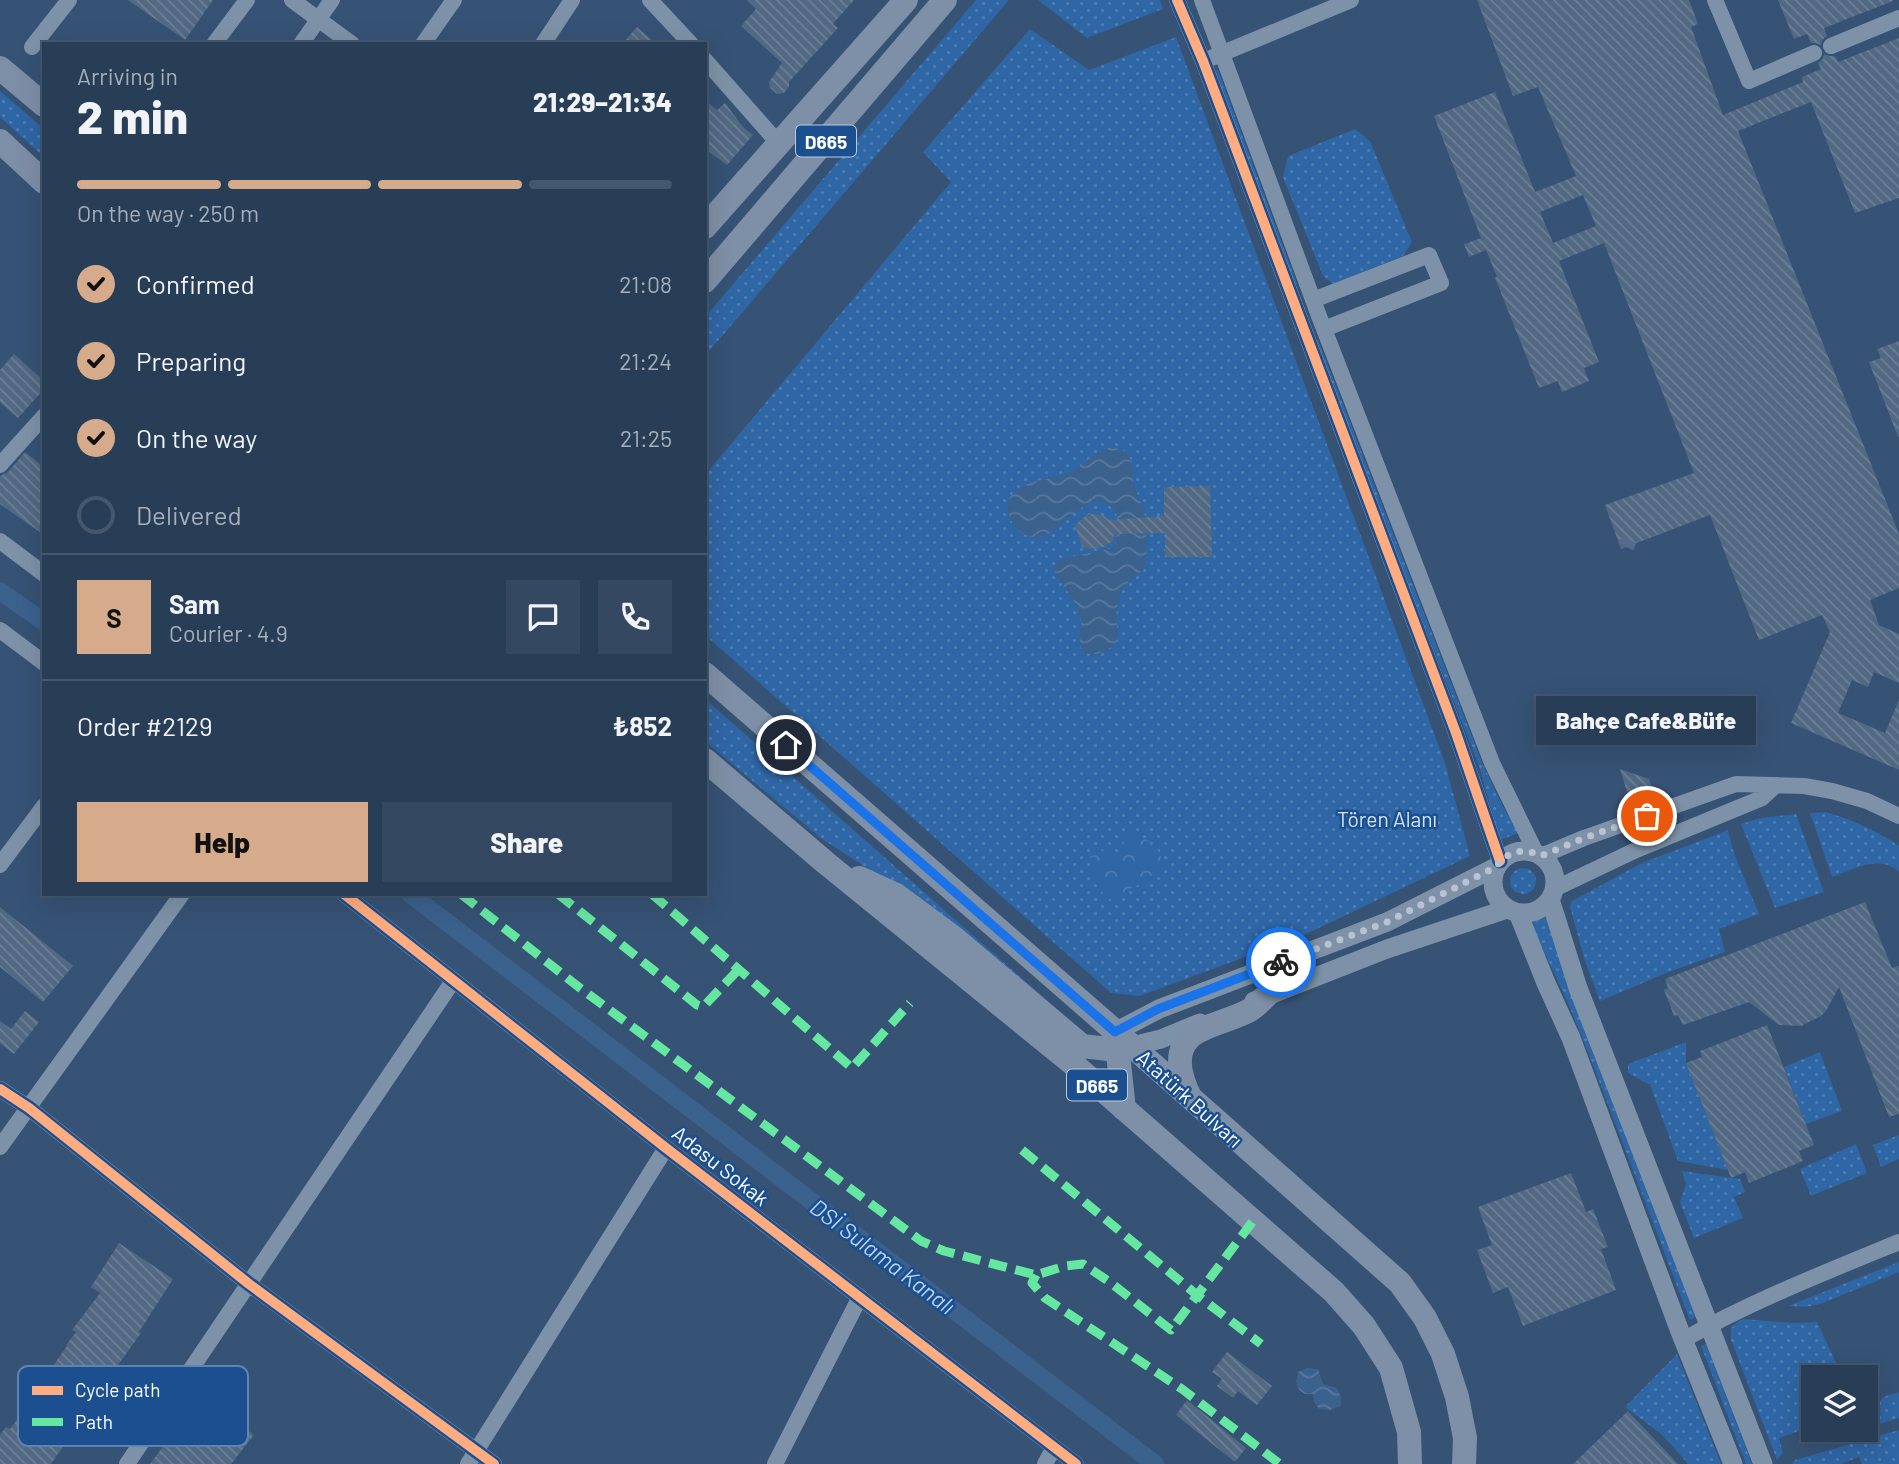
<!DOCTYPE html>
<meta charset="utf-8">
<style>
body{margin:0;font-family:Barlow,sans-serif;background:#344961;color:#f1f3f6;height:100vh;display:flex;flex-direction:column;font-size:26px;white-space:nowrap}
*{box-sizing:border-box;margin:0}
p{font-size:23px;color:#a5aeba}
.icon{flex:none;width:38px;height:38px;fill:none;stroke:currentColor;stroke-width:2;stroke-linecap:round;stroke-linejoin:round}
.map{position:relative;flex:1;overflow:hidden}
.panel{position:absolute;left:42px;top:42px;width:665px;height:854px;display:flex;flex-direction:column;background:#283e57;border-radius:0px;box-shadow:0 7px 28px #0002,0 0 0 2px #44576d}
.panel>*{flex:none}
.fabs{position:absolute;left:1801px;top:1365px;display:grid;gap:14px}
.fabs a{display:grid;place-items:center;width:77px;height:77px;border-radius:0px;background:#283e57;box-shadow:0 7px 28px #0002,0 0 0 2px #44576d;font-size:35px}
.pin{position:absolute;display:grid;place-items:center;width:60px;height:60px;color:#fff;margin:-30px;border:4px solid #fff;border-radius:50%;box-shadow:0 2px 7px #0007}
.courier{position:absolute;display:grid;place-items:center;width:70px;height:70px;margin:-35px;border:5px solid #1a73e8;border-radius:50%;background:#fff;color:#222;box-shadow:0 2px 9px #0007}
.bubble{position:absolute;height:49px;border-radius:0px;background:#283e57;box-shadow:0 7px 28px #0002,0 0 0 2px #44576d;font-size:23px;font-weight:800;line-height:49px;text-align:center}
.overview em{font-style:normal;font-weight:800}
.overview div{display:flex;flex-direction:column-reverse}
.overview{display:flex;align-items:center;justify-content:space-between;height:119px;padding:0 35px}
h1{font-size:46px;font-weight:800;line-height:52px}
.bar{display:grid;grid-template-columns:repeat(4,1fr);gap:10px 7px;align-content:center;height:84px;padding:0 35px}
.bar i{height:9px;border-radius:5px;background:#44576d}
.bar .active{background:#d6ab8b}
.bar p{grid-column:span 4}
.line{display:flex;align-items:center;gap:18px;padding:0 35px;border-top:2px solid #44576d}
.line div{flex:1}
.round{display:grid;place-items:center;flex:none;width:74px;height:74px;border-radius:0px;background:#344961}
ol{padding:0 35px;list-style:none}
li{display:flex;align-items:center;gap:21px;height:77px}
li p{margin-inline-start:auto}
li .icon{padding:7px;border-radius:50%;background:#d6ab8b;color:#111;stroke-width:4}
li:last-child{color:#a5aeba}
li i{width:38px;height:38px;border:4px solid #44576d;border-radius:50%}
.cta{display:flex;gap:14px;margin-top:auto;padding:14px 35px}
.cta a{flex:1;height:80px;border-radius:0px;background:#d6ab8b;color:#111;font-size:28px;font-weight:800;line-height:80px;text-align:center}
.cta a+a{background:#344961;color:#f1f3f6}
.map>svg:first-child{display:block}
</style>
<div class="map">
<svg width="1899" height="1464" viewBox="0 0 1899 1464">
<defs>
<pattern id="green-dots" width="8" height="8" patternUnits="userSpaceOnUse" patternTransform="scale(1.75)"><rect width="8" height="8" fill="#2f66a5"/><path d="M2 2h.1M6 6h.1" fill="none" stroke="#4e7db2" stroke-width="1.8" stroke-linecap="round"/></pattern>
<pattern id="forest-crowns" width="20" height="18" patternUnits="userSpaceOnUse" patternTransform="scale(1.75)"><rect width="20" height="18" fill="#2f66a5"/><path d="M2 6a3 3 0 1 1 6 0M12 15a3 3 0 1 1 6 0" fill="none" stroke="#4e7db2"/></pattern>
<pattern id="water-waves" width="16" height="10" patternUnits="userSpaceOnUse" patternTransform="scale(1.75)"><rect width="16" height="10" fill="#3b618d"/><path d="M0 5q4-4 8 0t8 0" fill="none" stroke="#58799e"/></pattern>
<pattern id="building-back-hatch" width="6" height="6" patternUnits="userSpaceOnUse" patternTransform="scale(1.75)"><rect width="6" height="6" fill="#526984"/><path d="M-1 5l2 2M0 0l6 6M5-1l2 2" fill="none" stroke="#6c8096"/></pattern>
</defs>
<rect width="100%" height="100%" fill="#365274"/>
<path fill="url(#green-dots)" d="M976 0H1009L705 356V317Z
M1038 0H1160L1163 9 1087 38Z
M1030 29 1089 70 1176 37 1445 763 1470 856 1302 936 1140 996 1111 993 705 635V475L951 182 923 152Z
M1218 70 1297 284 1294 285 1215 71Z
M0 91 44 129V157L0 117Z
M1355 129 1370 141 1412 242 1403 256 1333 284 1323 276 1283 177 1288 156Z
M1318 340 1483 765 1504 809 1519 833 1500 840 1479 766 1314 341Z
M705 699 1086 1035 907 894 822 839 705 741Z
M1826 812C1852 820 1878 831 1899 846V872C1880 854 1854 869 1832 877L1810 813Z
M1796 814 1824 892 1775 908 1741 824 1761 818Z
M1728 830 1734 853 1759 914 1719 929 1725 952 1666 973 1600 1001 1585 961 1570 907 1572 901 1640 864Z
M1510 881a13 13 0 1 1 26 0a13 13 0 1 1-26 0Z
M1550 915 1592 1051 1696 1317 1690 1320 1588 1052 1568 1003 1531 923Z
M1686 1042V1063L1728 1170 1678 1161 1650 1085 1628 1073V1064Z
M1820 1052 1842 1111 1806 1124 1784 1067Z
M1899 1135V1159L1881 1167 1873 1145Z
M1856 1144 1867 1173 1811 1196 1800 1169Z
M1682 1171 1740 1179 1745 1192 1734 1197 1743 1218 1694 1238 1680 1202 1686 1184Z
M1899 1262V1272L1820 1304 1806 1307 1788 1306Z
M1744 1319 1794 1323 1817 1322 1837 1365 1850 1367 1854 1377H1813V1426L1779 1438 1783 1453 1777 1460 1731 1340V1328L1737 1322Z
M1706 1344 1752 1464H1746L1701 1346Z
M1677 1354 1721 1464H1688L1678 1452 1660 1433 1625 1407Z
M1899 1392V1418L1866 1428V1415L1877 1406 1883 1397Z
M1899 1430V1464H1862L1859 1457 1841 1464H1792L1795 1460Z"/>
<path fill="url(#forest-crowns)" d="M1129 832C1150 840 1159 844 1164 867L1138 885 1108 900 1092 879 1090 857 1106 849 1119 853Z"/>
<path fill="url(#water-waves)" d="M1109 448C1116 448 1125 449 1129 456 1134 465 1131 476 1134 485 1137 496 1144 505 1145 517L1117 519C1117 508 1107 503 1097 501 1072 507 1060 534 1039 537 1017 541 998 509 1013 493 1027 479 1050 480 1068 474 1074 472 1077 468 1081 465 1090 458 1099 452 1109 448Z
M1146 533C1146 549 1150 563 1137 575 1132 580 1125 584 1122 591 1114 606 1117 624 1118 640 1113 647 1108 650 1100 653 1076 659 1079 641 1081 626 1082 619 1078 611 1075 604 1070 590 1056 582 1054 566L1061 559 1109 549 1115 545 1117 534Z
M1307 1368 1318 1369 1323 1384 1337 1388 1341 1397V1406L1330 1410 1319 1409 1314 1402 1313 1394H1305L1299 1390 1296 1382 1298 1372Z"/>
<g fill="none" stroke-linecap="round" stroke-linejoin="round">
<path stroke="#3b618d" stroke-width="18" d="M0 591 44 622
M410 894 1155 1464"/>
</g>
<path fill="url(#building-back-hatch)" fill-rule="evenodd" d="M128 0H213L185 40Z
M747 0H854L833 24 838 28 789 82V87L784 93 777 94 770 88 769 82 782 63 741 26 756 9Z
M1477 0H1689L1698 24 1691 27 1723 115 1803 82 1802 77 1821 69 1818 63 1823 59 1824 54 1829 56H1835L1838 62 1899 38V198L1855 213 1811 102 1738 131 1899 534V588L1870 600 1879 625 1899 634V683L1874 672 1868 687 1852 680 1838 713 1885 733 1899 700V770L1791 723 1830 632 1822 615 1759 640 1710 515 1621 549 1605 505 1694 473 1604 243 1559 261 1599 362 1584 368 1589 381 1562 392 1558 381 1539 388 1495 278 1497 277 1486 250 1469 257 1464 244 1481 238 1434 116 1495 92 1535 192 1576 176 1538 87 1513 96ZM1583 195 1596 226 1553 243 1540 212Z
M1778 0H1893V1L1824 28 1827 36 1822 40 1821 45 1816 43H1811L1807 34 1794 39Z
M637 27 656 44H622Z
M705 100 717 110 725 103 743 127 753 135 727 165 705 149Z
M1899 341V437H1898L1869 362 1881 358 1877 349Z
M14 354 44 381V389L18 418 0 402V370Z
M25 452 44 467V535L0 504V476L8 472Z
M1210 486 1212 557H1165V533L1114 534 1113 541 1104 547 1090 549 1082 547 1075 525 1088 514H1096L1104 516 1109 520 1164 516V487Z
M1620 769 1649 779 1655 797 1639 802 1638 799 1630 802Z
M1865 902 1892 968 1899 966V1114L1889 1117 1839 987 1826 1011 1821 1016 1801 1026 1779 1025 1749 1002 1683 1025 1678 1015 1674 1016 1664 990 1668 988 1665 979Z
M0 907 73 966 43 1002 0 967Z
M25 1011 39 1022 14 1054 0 1043V1021L11 1029Z
M1767 1025 1814 1145 1799 1151 1803 1161 1749 1183 1745 1172 1731 1178 1686 1063 1702 1057 1700 1051Z
M1571 1173 1586 1212 1593 1209 1608 1247 1601 1249 1616 1290 1523 1326 1508 1287 1493 1293 1477 1250 1492 1245 1478 1207Z
M119 1243 173 1279 139 1332 141 1333 60 1446 62 1448 51 1464H0V1435L6 1427 10 1429 28 1405 25 1403 35 1390 32 1388 45 1370 48 1373 67 1346 66 1345 76 1332 72 1330 100 1293 91 1287Z
M1227 1352 1272 1386 1257 1405 1238 1391 1233 1398 1217 1386 1222 1379 1212 1372Z
M205 1397 254 1435 231 1464H150L165 1444 167 1447Z
M1187 1400 1246 1448 1235 1462 1176 1415Z
M1628 1411 1678 1464H1573Z"/>
<g fill="none" stroke-linecap="round" stroke-linejoin="round">
<path stroke="#546c89" stroke-width="16" stroke-dasharray="16 8" stroke-linecap="butt" d="M1626 547 1629 540"/>
<path stroke="#7d92a8" stroke-width="16" d="M292 0 352 44
M650 0 691 44
M1177 0 1203 61 1456 733 1500 861
M1202 0 1319 316 1492 763 1536 853
M1715 0 1749 81 1814 53
M214 44 247 0
M301 44 332 0
M423 44 454 0
M543 44 572 0
M1831 46 1899 18
M32 47 69 0
M1211 58 1351 0
M705 60 780 145
M1313 300 1429 255 1441 283 1324 329
M0 465 44 416
M0 541 44 574
M0 630 44 663
M1541 856 1584 838 1736 784 1804 786 1832 791 1867 801 1899 816
M0 865 44 806
M1554 889 1636 850 1762 798 1776 785
M344 894 666 1148 1076 1464
M0 1089 29 1108 249 1284 494 1464
M0 1147 182 894
M1683 1340C1752 1301 1826 1272 1899 1242
M127 1464 453 981
M468 1464 666 1148
M775 1464 860 1297
M1045 1464 1054 1447"/>
<path stroke="#7d92a8" stroke-width="19" d="M1493 882a31 31 0 1 1 62 0a31 31 0 1 1-62 0Z
M1550 899 1578 988 1763 1464
M1518 913 1546 983 1571 1038 1679 1329 1733 1464
M1254 1001 1387 949 1507 909
M1115 1032 1159 1009 1387 922 1496 867
M1132 1046 1161 1039 1200 1023"/>
<path stroke="#7d8ea7" stroke-width="24" d="M0 68 44 105
M0 141 44 182"/>
<path stroke="#7e90a7" stroke-width="24" d="M705 227 906 0
M705 281 945 0
M705 674 1132 1046 1400 1283 1425 1318 1443 1354 1457 1397 1465 1438 1464 1464
M705 760 826 863 1072 1063 1334 1292 1364 1326 1391 1368 1409 1432 1410 1464
M859 878 896 895 954 938 1082 1046 1117 1050 1132 1046
M1116 1036 1124 1109
M1190 1097C1181 1079 1173 1053 1190 1037 1201 1026 1235 1019 1250 1010 1256 1006 1261 1001 1266 996"/>
<path stroke="#66e7a1" stroke-width="9" stroke-dasharray="18 9" stroke-linecap="butt" d="M461 894 580 988 921 1241 944 1251 1036 1275 1065 1266 1083 1264 1111 1283 1171 1330 1253 1221
M558 894 697 1005 703 1007 738 970
M652 894 852 1068 910 1003
M1022 1150 1197 1295 1261 1344
M1036 1275 1032 1283 1045 1298 1182 1389 1280 1464"/>
<defs>
<path id="cycleway" d="M1177 0 1203 61 1456 733 1500 861
M344 894 666 1148 1076 1464
M0 1089 29 1108 249 1284 494 1464"/>
</defs>
<use href="#cycleway" stroke="#1b4f8f" stroke-width="15"/>
<use href="#cycleway" stroke="#ffac80" stroke-width="10"/>
</g>
<g fill="none" stroke-linecap="round" stroke-linejoin="round">
<path stroke="#b9c2ce" stroke-width="7" stroke-dasharray="0 12.6" d="M1281 962 1387 922 1496 867C1507 851 1524 847 1541 856L1584 838 1647 816"/>
<path stroke="#1a73e8" stroke-width="9" d="M786 745 1115 1032 1158 1009 1281 962"/>
</g>
<g text-anchor="middle" dominant-baseline="central" stroke-width="5" stroke-linejoin="round" paint-order="stroke">
<g fill="#1b4f8f" stroke="#bbcadd" stroke-width="2">
<rect x="796" y="125.5" width="60" height="31" rx="5"/>
<rect x="1067" y="1069.5" width="60" height="31" rx="5"/>
</g>
<g font-size="19" font-weight="bold" fill="#fff">
<text x="826" y="141">D665</text>
<text x="1097" y="1085">D665</text>
</g>
<g font-size="21" fill="#cfe3fa" stroke="#1b4f8f">
<text x="1387" y="818">Tören Alanı</text>
</g>
<g font-size="21" fill="#fff" stroke="#1b4f8f">
<text transform="translate(1190 1098) rotate(42)">Atatürk Bulvarı</text>
<text transform="translate(721 1165) rotate(38)">Adasu Sokak</text>
</g>
<g font-size="23" font-style="italic" fill="#b5d3f5" stroke="#1b4f8f">
<text transform="translate(883 1256) rotate(37)">DSİ Sulama Kanalı</text>
</g>
</g>
<rect x="18" y="1366" width="230" height="80" rx="10" fill="#1b4f8f" stroke="#5f84b1" stroke-width="2"/>
<rect x="32" y="1386" width="31" height="9" fill="#ffac80"/>
<rect x="32" y="1418" width="31" height="8" fill="#66e7a1"/>
<g font-size="19" fill="#fff">
<text x="75" y="1397">Cycle path</text>
<text x="75" y="1429">Path</text>
</g>
</svg>
<div class="fabs">
<a><svg class="icon" aria-label="layers" viewBox="0 0 24 24"><path d="M12 4l9 5-9 5-9-5zM3 14l9 5 9-5"/></svg></a>
</div>
<div class="pin" style="left:1647px;top:816px;background:#ea580c"><svg class="icon" aria-label="bag" viewBox="0 0 24 24"><path d="M5 8h14l-1 12H6zM9 8a3 3 0 0 1 6 0"/></svg></div>
<div class="pin" style="left:786px;top:745px;background:#1f2937"><svg class="icon" aria-label="home" viewBox="0 0 24 24"><path d="M3 11l9-7 9 7M6 9v11h12V9"/></svg></div>
<div class="courier" style="left:1281px;top:962px"><svg class="icon" aria-label="bike" viewBox="0 0 24 24"><circle cx="6" cy="16" r="4"/><circle cx="18" cy="16" r="4"/><path d="M6 16l4-8h5l3 8M10 8l3 8H6M13 5h3"/></svg></div>
<div class="bubble" style="left:1536px;top:696px;width:220px">Bahçe Cafe&amp;Büfe</div>
<section class="panel">
<div class="overview"><div><h1>2 min</h1><p>Arriving in</p></div><em>21:29–21:34</em></div>
<div class="bar"><i class="active"></i><i class="active"></i><i class="active"></i><i></i><p>On the way · 250 m</p></div>
<ol>
<li><svg class="icon" aria-label="check" viewBox="0 0 24 24"><path d="M5 12l5 5 9-10"/></svg>Confirmed<p>21:08</p></li>
<li><svg class="icon" aria-label="check" viewBox="0 0 24 24"><path d="M5 12l5 5 9-10"/></svg>Preparing<p>21:24</p></li>
<li><svg class="icon" aria-label="check" viewBox="0 0 24 24"><path d="M5 12l5 5 9-10"/></svg>On the way<p>21:25</p></li>
<li><i></i>Delivered</li>
</ol>
<div class="line" style="height:126px"><b class="round" style="background:#d6ab8b;color:#111">S</b><div><b>Sam</b><p>Courier · 4.9</p></div><a class="round"><svg class="icon" aria-label="chat" viewBox="0 0 24 24"><path d="M4 5h16v11H9l-5 4z"/></svg></a><a class="round"><svg class="icon" aria-label="phone" viewBox="0 0 24 24"><path d="M5 4h4l2 5-3 2q2 4 5 5l2-3 5 2v4C11 20 4 13 5 4z"/></svg></a></div>
<div class="line" style="height:91px"><div>Order #2129</div><b>₺852</b></div>
<div class="cta"><a>Help</a><a>Share</a></div>
</section>
</div>
